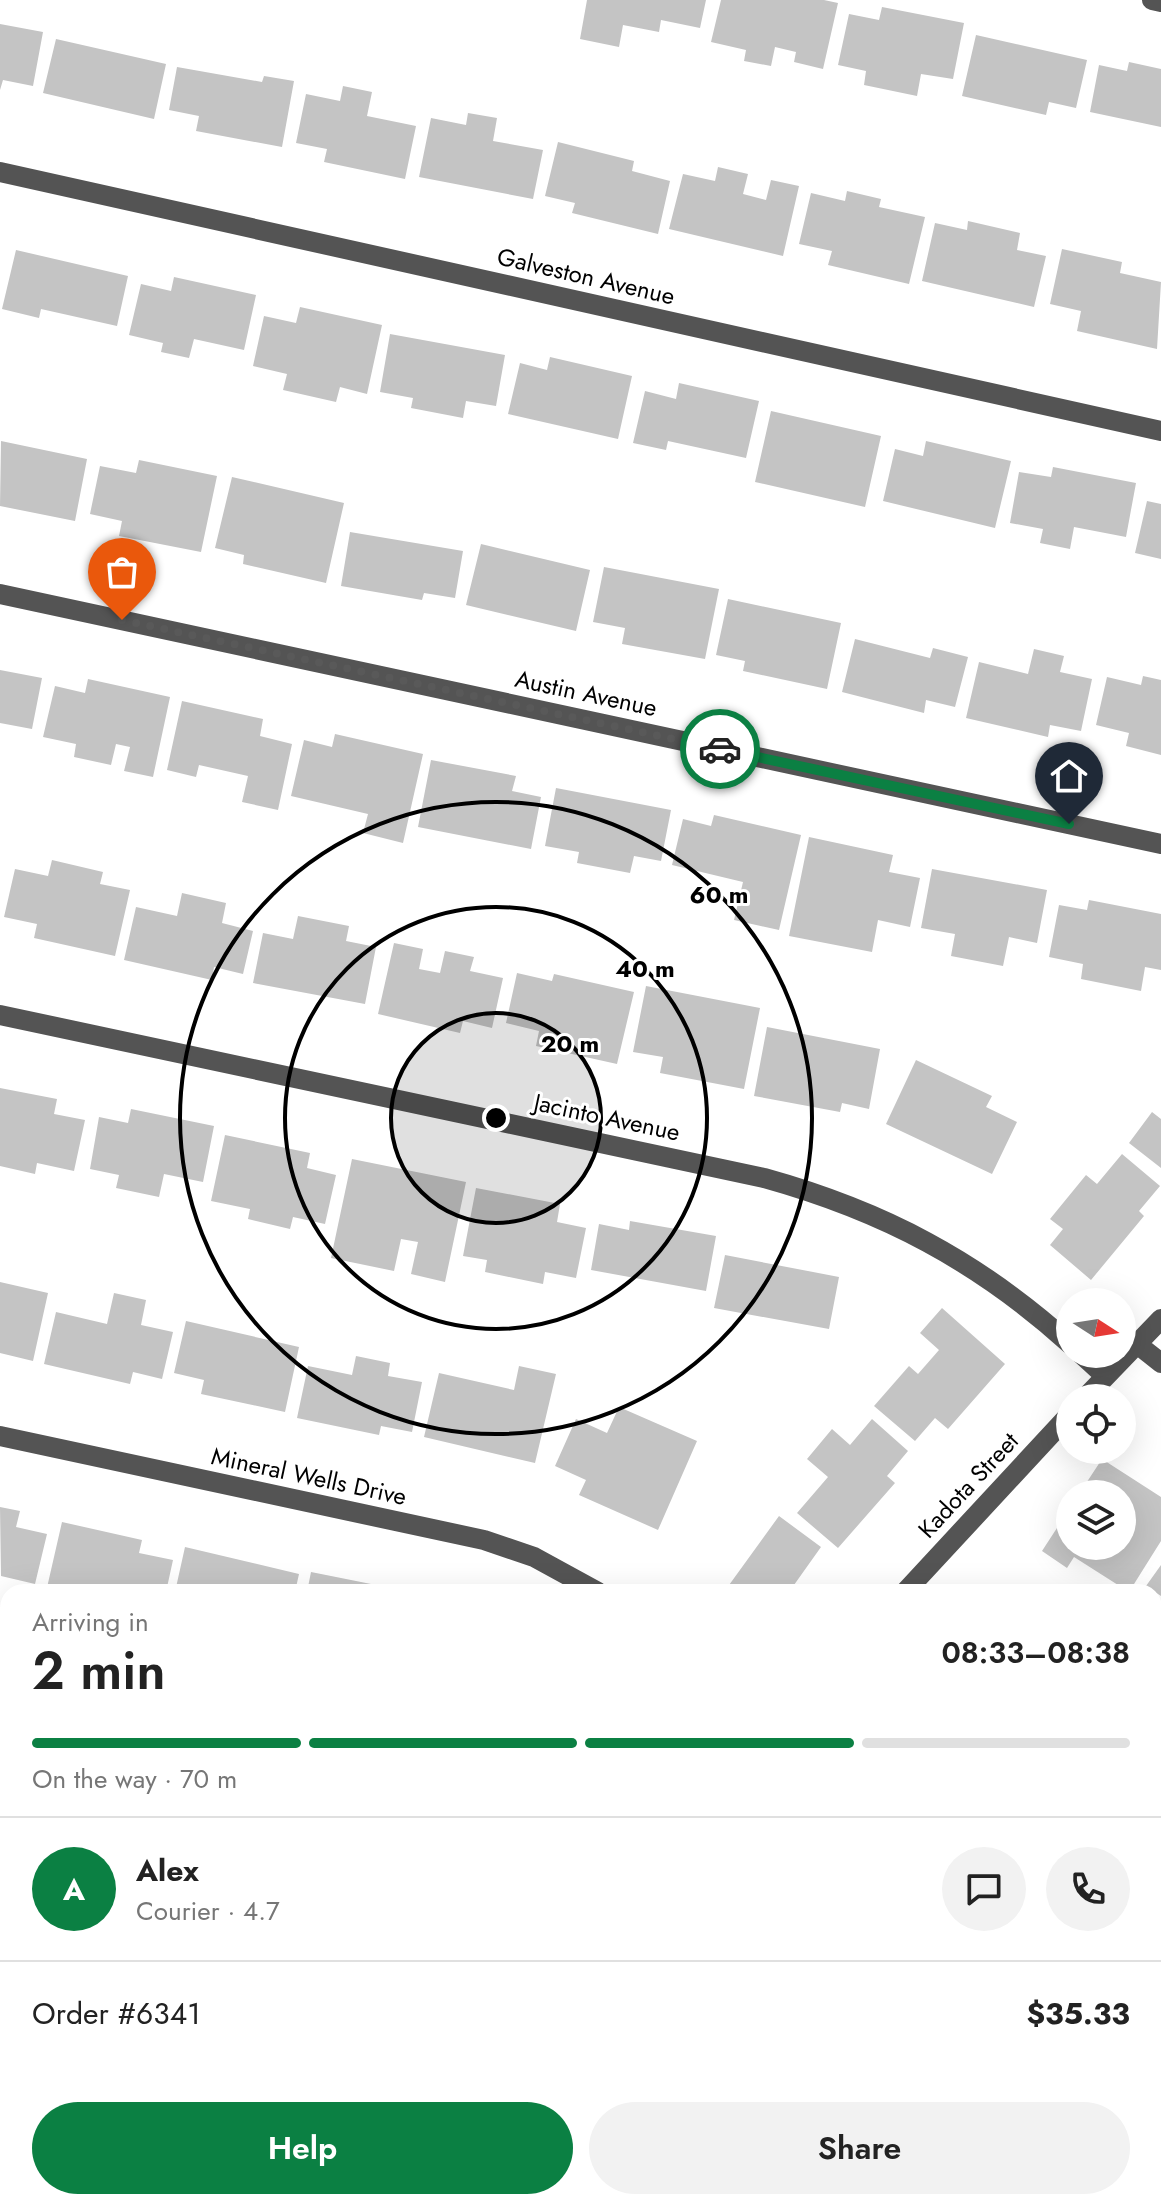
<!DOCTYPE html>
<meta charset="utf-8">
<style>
body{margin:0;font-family:Jost,sans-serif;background:#f2f2f2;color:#222;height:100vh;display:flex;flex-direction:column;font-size:30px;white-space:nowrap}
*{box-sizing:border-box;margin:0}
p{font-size:26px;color:#767676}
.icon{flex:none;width:44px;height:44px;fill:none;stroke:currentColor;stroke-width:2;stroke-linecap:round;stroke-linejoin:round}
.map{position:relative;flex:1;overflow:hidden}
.side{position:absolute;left:0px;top:1584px;width:1162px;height:626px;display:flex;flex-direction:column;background:#fff;border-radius:24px 24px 0 0;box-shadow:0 8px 32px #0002}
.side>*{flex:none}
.needle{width:52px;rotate:102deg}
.controls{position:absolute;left:1056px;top:1288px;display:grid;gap:16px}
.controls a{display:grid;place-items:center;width:80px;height:80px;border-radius:50%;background:#fff;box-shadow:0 8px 32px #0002;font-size:40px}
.pin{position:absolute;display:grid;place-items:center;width:68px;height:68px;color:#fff;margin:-82px -34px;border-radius:50% 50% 50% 0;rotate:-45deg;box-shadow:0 0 8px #0007}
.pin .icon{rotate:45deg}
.courier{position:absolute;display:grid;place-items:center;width:80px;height:80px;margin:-40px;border:6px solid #0b8043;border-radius:50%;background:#fff;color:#222;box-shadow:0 2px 10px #0007}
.head em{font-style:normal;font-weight:600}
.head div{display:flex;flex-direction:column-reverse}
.head{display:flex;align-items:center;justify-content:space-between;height:136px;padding:0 32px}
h1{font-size:52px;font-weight:600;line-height:60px}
.bar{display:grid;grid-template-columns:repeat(4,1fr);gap:12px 8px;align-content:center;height:96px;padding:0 32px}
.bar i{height:10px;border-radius:6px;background:#e0e0e0}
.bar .selected{background:#0b8043}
.bar p{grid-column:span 4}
.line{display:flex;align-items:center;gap:20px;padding:0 32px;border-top:2px solid #e0e0e0}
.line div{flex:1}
.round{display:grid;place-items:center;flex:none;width:84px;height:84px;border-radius:42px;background:#f2f2f2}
.cta{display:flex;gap:16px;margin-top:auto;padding:16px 32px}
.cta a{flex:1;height:92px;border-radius:48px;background:#0b8043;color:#fff;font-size:32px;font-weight:600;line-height:92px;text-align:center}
.cta a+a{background:#f2f2f2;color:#222}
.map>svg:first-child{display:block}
</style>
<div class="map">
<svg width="1161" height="2209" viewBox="0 0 1161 2209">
<rect width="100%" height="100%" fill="#fff"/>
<path fill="#c4c4c4" d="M587 0H706L700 28 661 20 659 32 623 25 619 47 580 39Z
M721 0H824L838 3 823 69 794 62 796 52 775 47 771 66 744 61 746 50 711 42Z
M882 7 964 23 953 79 921 74 917 96 864 85 866 71 838 65 849 14 879 20Z
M0 24 43 32 33 86 3 80 0 90Z
M976 35 1087 60 1076 108 1049 102 1046 115 962 96Z
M56 39 166 64 154 119 43 93Z
M1129 62 1161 69V127L1090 112 1099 65 1127 71Z
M177 67 262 82 264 76 294 81 282 147 196 131 199 116 169 110Z
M343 86 372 92 367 116 416 126 405 179 324 162 327 149 296 143 306 94 340 101Z
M468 113 497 118 493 141 543 150 533 199 419 177 431 118 466 125Z
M558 142 634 161 632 171 670 181 658 234 572 213 575 203 545 196Z
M718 167 748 174 743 194 766 200 771 180 799 186 783 256 669 229 683 174 715 181Z
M847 191 881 199 879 207 925 217 909 284 828 265 832 251 799 244 811 193 845 201Z
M968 221 1020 233 1017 250 1046 256 1034 307 922 281 935 223 967 230Z
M1062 249 1122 262 1120 273 1161 282 1157 349 1077 331 1081 311 1050 304Z
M16 250 128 276 117 326 41 309 39 318 2 309Z
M174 277 256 295 244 350 194 339 189 358 161 352 163 343 129 335 141 284 171 291Z
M300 307 382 325 367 394 340 387 336 402 283 390 287 374 253 366 264 316 296 323Z
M390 334 505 355 496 406 466 401 463 418 411 408 413 398 380 392Z
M550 357 632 376 618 439 508 414 520 363 547 370Z
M679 383 759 401 746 458 668 441 666 450 633 443 645 391 676 399Z
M771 411 881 436 865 507 755 482Z
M1 441 87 459 75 521 0 506Z
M926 441 1011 461 995 528 883 501 895 449 923 456Z
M139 460 217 476 201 552 119 536 122 521 90 514 100 466 136 473Z
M1053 467 1136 483 1126 537 1074 527 1070 549 1040 543 1043 529 1010 523 1019 472 1051 477Z
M232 477 344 503 326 583 243 564 244 555 215 548Z
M1147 501 1161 504V559L1135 553Z
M350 532 463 551 455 598 424 593 422 600 341 586Z
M481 544 590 570 576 631 466 605Z
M604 567 719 589 705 659 622 644 625 628 593 622Z
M728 599 841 623 827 689 743 671 745 661 716 655Z
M855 639 930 658 933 648 968 657 955 707 926 700 924 713 842 692Z
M1034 649 1064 656 1060 672 1092 679 1081 731 1050 725 1048 737 966 718 979 662 1028 674Z
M0 670 42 678 32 729 0 723Z
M1143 676 1161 680V755L1126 746 1129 733 1096 725 1107 677 1141 685Z
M88 679 170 697 153 777 124 771 130 747 116 744 111 765 74 757 76 744 43 737 55 686 85 693Z
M182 701 263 719 260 736 292 744 278 810 242 802 248 776 199 765 196 777 167 770Z
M335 734 423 754 403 843 363 833 368 814 291 796 304 740 332 747Z
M431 760 516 776 512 791 541 797 531 849 418 827Z
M556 788 671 810 661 861 634 856 630 873 577 863 579 852 545 846Z
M714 815 801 835 779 930 734 920 743 882 672 865 683 819 711 826Z
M809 837 893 855 889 872 920 878 910 927 878 920 872 952 789 936Z
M52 860 103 872 100 884 130 890 115 956 34 938 37 924 4 917 15 869 48 876Z
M932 869 1047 890 1037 943 1009 937 1003 966 951 956 955 934 921 928Z
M182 893 226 903 222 923 253 931 243 974 214 967 212 980 124 960 136 907 177 916Z
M1089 900 1161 914V970L1145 967 1141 991 1081 979 1083 964 1049 957 1059 905 1087 910Z
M298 916 349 926 346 941 376 947 365 1004 253 983 263 933 293 939Z
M394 943 423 949 419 969 440 973 445 951 474 957 470 971 503 978 492 1028 463 1021 460 1033 378 1014Z
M517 973 552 981 554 974 634 992 617 1064 536 1046 539 1031 506 1023Z
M646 986 760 1008 744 1089 660 1073 663 1057 633 1052Z
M767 1027 880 1049 869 1109 842 1103 840 1112 754 1096Z
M916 1060 992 1096 986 1107 1017 1122 992 1174 886 1124Z
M0 1088 57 1099 54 1114 85 1120 74 1171 37 1163 35 1174 0 1166Z
M131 1109 214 1126 203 1182 164 1174 159 1197 116 1188 119 1175 90 1169 99 1117 128 1123Z
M1152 1112 1161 1119V1168L1129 1143Z
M225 1135 310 1153 307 1168 336 1175 325 1224 293 1217 290 1229 248 1219 250 1209 211 1201Z
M1122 1154 1160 1186 1139 1211 1144 1216 1091 1280 1050 1245 1063 1229 1050 1219 1086 1175 1097 1184Z
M352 1159 466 1182 445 1282 411 1274 418 1242 401 1239 394 1271 331 1258Z
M476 1188 560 1204 557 1222 586 1228 576 1278 545 1272 543 1284 485 1272 487 1260 463 1256Z
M630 1221 716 1236 706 1291 591 1270 599 1224 629 1230Z
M725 1255 839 1277 829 1329 714 1308Z
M0 1282 48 1293 33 1361 0 1353Z
M114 1293 146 1300 141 1325 173 1332 162 1379 133 1372 130 1384 44 1364 56 1312 107 1324Z
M942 1308 1005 1364 948 1429 935 1418 915 1441 874 1406 909 1366 918 1374 939 1350 920 1333Z
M186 1321 299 1347 285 1412 201 1394 204 1380 174 1373Z
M356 1356 390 1363 388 1376 422 1382 412 1432 381 1426 379 1435 297 1418 308 1366 352 1375Z
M519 1366 556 1374 535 1463 424 1437 439 1373 514 1390Z
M619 1407 697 1441 658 1530 579 1495 586 1480 555 1466 576 1419 607 1433Z
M872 1419 908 1451 887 1476 895 1483 838 1548 797 1513 828 1477 807 1459 832 1429 850 1445Z
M1102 1459 1161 1497V1541L1129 1592 1074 1557 1067 1568 1042 1551 1070 1508V1546H1122V1494H1079Z
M0 1507 20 1511 16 1527 47 1534 35 1584 1 1576Z
M779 1516 821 1547 789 1592H724Z
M62 1522 142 1540 139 1553 173 1560 166 1592H46Z
M185 1547 299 1574 295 1592H175Z
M1161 1565V1596L1146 1586Z
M311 1572 396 1589 395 1592H307Z
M1154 1861 1161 1864 1158 1992 1154 1990Z
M3 2044H8V2115H0Z
M1161 2177V2209H1111L1113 2202H1154V2187Z
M589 2202H659L668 2209H583Z
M947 2202H972L969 2209Z
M995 2202H1094L1091 2209H992Z"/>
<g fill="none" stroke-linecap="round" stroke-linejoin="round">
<path stroke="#545454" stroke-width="20" d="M1152 0 1161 2
M0 172 1161 431
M0 594 1161 844
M0 1015 764 1178C883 1211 978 1261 1070 1344
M1137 1344 1161 1363
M1081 1354 1105 1376
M1085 1398 1161 1319
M0 1436 484 1540 534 1557 598 1592
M905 1592 1070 1414
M1154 2102 1161 2104
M365 2202 369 2209
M142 2209 168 2202"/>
</g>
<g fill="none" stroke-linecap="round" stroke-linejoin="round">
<path stroke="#595959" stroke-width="8" stroke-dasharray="0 14.4" d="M122 620 720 749"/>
<path stroke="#0b8043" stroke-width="10" d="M720 749 1069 824"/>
</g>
<circle cx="496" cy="1118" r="105" fill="#000" fill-opacity=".12"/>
<g fill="none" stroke="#000" stroke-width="4">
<circle cx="496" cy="1118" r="105"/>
<circle cx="496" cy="1118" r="211"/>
<circle cx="496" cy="1118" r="316"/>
</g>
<g text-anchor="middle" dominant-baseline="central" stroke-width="6" stroke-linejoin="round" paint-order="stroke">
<g font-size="24" fill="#000" stroke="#fff">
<text transform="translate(586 276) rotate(13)">Galveston Avenue</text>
<text transform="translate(586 693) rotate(12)">Austin Avenue</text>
<text transform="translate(607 1117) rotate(12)">Jacinto Avenue</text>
<text transform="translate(309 1476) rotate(12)">Mineral Wells Drive</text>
<text transform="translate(968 1485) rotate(-47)">Kadota Street</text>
</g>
</g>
<circle cx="496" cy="1118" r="12" fill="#000" stroke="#fff" stroke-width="4"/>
<g font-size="24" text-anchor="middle" font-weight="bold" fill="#000" stroke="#fff" stroke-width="6" stroke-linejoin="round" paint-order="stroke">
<text x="719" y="903">60 m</text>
<text x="645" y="977">40 m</text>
<text x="570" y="1052">20 m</text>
</g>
</svg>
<div class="controls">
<a><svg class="needle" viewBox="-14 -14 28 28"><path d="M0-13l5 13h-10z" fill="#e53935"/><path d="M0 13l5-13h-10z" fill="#767676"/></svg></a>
<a><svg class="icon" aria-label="locate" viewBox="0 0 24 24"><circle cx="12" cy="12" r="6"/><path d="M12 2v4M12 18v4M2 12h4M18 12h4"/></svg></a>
<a><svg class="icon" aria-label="layers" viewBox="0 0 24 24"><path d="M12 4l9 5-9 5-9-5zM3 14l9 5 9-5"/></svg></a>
</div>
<div class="pin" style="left:122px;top:620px;background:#ea580c"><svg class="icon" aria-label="bag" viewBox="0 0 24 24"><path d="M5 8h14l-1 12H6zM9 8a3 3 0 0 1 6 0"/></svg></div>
<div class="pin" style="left:1069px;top:824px;background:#1f2937"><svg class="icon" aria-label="home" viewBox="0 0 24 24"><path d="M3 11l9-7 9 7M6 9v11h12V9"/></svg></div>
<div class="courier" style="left:720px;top:749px"><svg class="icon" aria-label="car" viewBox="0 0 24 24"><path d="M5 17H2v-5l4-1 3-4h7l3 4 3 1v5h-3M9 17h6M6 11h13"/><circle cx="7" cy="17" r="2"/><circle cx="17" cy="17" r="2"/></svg></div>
<section class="side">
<div class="head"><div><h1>2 min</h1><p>Arriving in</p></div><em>08:33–08:38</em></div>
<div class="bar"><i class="selected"></i><i class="selected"></i><i class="selected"></i><i></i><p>On the way · 70 m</p></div>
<div class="line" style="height:144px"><b class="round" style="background:#0b8043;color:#fff">A</b><div><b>Alex</b><p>Courier · 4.7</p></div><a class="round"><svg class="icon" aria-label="chat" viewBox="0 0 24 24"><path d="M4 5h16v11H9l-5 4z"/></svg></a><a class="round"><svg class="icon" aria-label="phone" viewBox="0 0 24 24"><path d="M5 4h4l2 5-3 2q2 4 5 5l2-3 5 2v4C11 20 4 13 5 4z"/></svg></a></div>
<div class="line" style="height:104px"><div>Order #6341</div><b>$35.33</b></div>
<div class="cta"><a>Help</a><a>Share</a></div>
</section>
</div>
